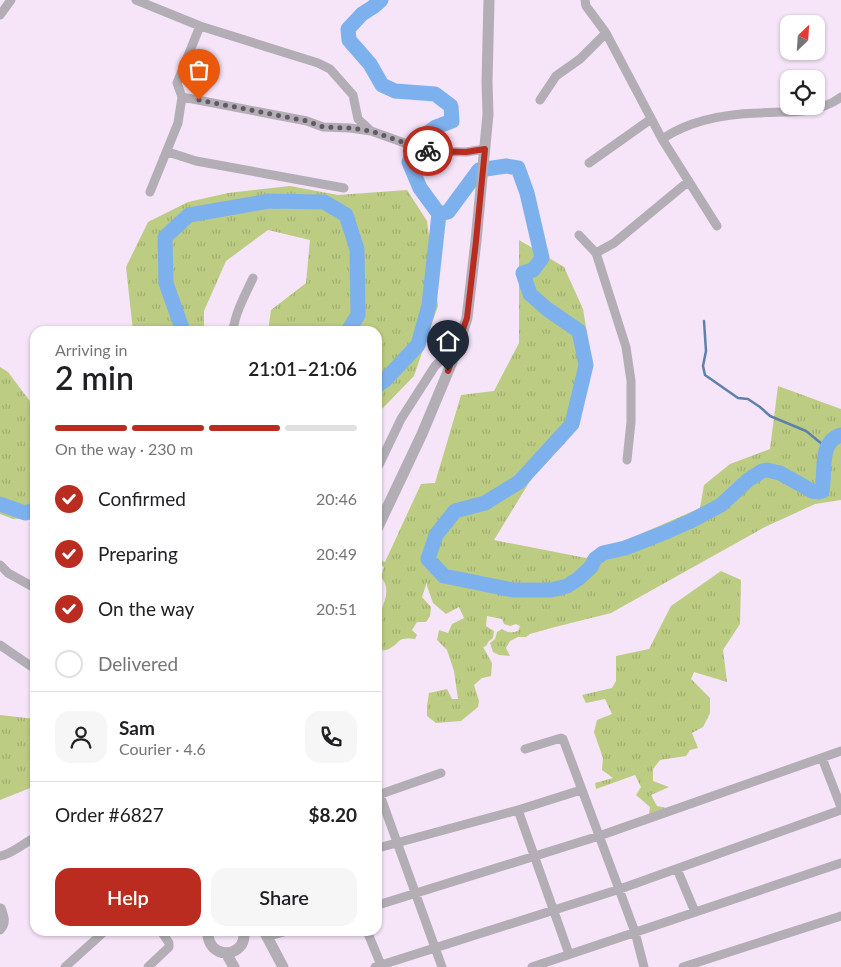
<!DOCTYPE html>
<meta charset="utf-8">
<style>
body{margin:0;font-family:Lato,sans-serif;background:#f6f6f6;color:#202124;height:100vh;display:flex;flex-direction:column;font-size:19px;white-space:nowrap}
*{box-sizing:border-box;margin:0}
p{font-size:16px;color:#757577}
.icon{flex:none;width:28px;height:28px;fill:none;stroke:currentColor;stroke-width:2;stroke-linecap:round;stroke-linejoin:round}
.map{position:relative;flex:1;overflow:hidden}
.side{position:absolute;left:30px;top:326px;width:352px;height:610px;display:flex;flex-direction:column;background:#fff;border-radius:15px;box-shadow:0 1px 4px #0004}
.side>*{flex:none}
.needle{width:32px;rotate:25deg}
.controls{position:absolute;left:780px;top:15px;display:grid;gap:10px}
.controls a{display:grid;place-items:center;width:45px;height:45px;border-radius:10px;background:#fff;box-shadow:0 1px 4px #0004;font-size:25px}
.pin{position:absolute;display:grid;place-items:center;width:42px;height:42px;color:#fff;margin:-51px -21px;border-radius:50% 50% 50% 0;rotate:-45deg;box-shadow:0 0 5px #0007}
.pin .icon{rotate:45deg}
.courier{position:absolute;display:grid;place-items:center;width:50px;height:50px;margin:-25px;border:4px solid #ba2c20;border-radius:50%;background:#fff;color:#222;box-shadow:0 1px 6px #0007}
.headline em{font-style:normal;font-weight:600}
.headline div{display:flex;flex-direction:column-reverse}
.headline{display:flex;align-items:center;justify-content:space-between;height:85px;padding:0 25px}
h1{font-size:32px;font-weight:600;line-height:38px}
.bar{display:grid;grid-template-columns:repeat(4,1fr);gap:8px 5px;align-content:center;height:60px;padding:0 25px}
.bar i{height:6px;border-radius:4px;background:#e0e0e0}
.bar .on{background:#ba2c20}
.bar p{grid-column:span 4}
.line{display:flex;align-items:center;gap:12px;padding:0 25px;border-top:1px solid #e0e0e0}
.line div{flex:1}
.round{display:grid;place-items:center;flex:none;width:52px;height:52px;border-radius:15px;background:#f6f6f6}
ol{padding:0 25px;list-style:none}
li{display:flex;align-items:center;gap:15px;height:55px}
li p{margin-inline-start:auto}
li .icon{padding:5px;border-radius:50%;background:#ba2c20;color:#fff;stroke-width:4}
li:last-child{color:#757577}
li i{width:28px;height:28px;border:2px solid #e0e0e0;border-radius:50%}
.button{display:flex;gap:10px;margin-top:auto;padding:10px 25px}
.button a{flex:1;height:58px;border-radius:15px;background:#ba2c20;color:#fff;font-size:20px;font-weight:600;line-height:58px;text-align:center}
.button a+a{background:#f6f6f6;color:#202124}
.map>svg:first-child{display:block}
</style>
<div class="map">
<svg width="841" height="967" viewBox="0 0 841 967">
<defs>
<pattern id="grass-tufts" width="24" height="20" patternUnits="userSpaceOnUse" patternTransform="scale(1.25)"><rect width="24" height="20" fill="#bccc83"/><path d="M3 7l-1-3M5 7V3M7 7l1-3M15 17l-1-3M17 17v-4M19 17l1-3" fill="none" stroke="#a1ae70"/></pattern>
</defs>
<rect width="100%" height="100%" fill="#f6e4f9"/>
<path fill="url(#grass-tufts)" d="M290 186 338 195 407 190 427 221 438 306 414 376 378 413V331H268L271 310 306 283 310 240 268 230 226 261 204 311V331H133L126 267 148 222 188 202 228 193Z
M519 240 564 267 583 309 591 357 565 443 535 473 494 540 586 558 700 508 704 485 730 464 770 449 778 386 841 409V500L815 504 765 527 611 613 551 628 530 634 526 637H518L510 641 506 648 510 656 499 655 493 652 490 643 495 639 497 632 502 629C508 633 512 633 518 631L520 626 516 624 510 626 504 624 502 619 487 616 486 626 494 631 493 638 489 641 486 646 483 647 492 663 491 676 482 678 474 685 479 701 478 707 461 721 436 723 427 716V706L429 693 447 689 452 699H458L454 671 447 650 437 640 439 630 448 633 452 624 464 618 459 607 446 614 433 603 427 586V582L422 597 431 607 430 616 426 622H417L412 630 417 635 415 639C396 637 402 642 389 649 385 651 381 650 378 650V612L381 611C386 598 390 588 381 577L384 567 378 563V559L385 562 421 484 435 483 461 395 494 391 519 343Z
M0 367 8 372 35 408V517L13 519 0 514Z
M721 571 741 580 740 624 723 650 727 682 694 672 691 679 710 698V713L703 727 692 733 698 748 690 750 686 756 660 760 653 769V781L669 787 651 795 657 806 666 808 649 814 650 807 636 795 641 787 635 775 596 789 595 783 613 778 602 770 603 758 594 732 597 720 612 714 605 699 586 703 582 695 612 688 616 681V656L649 649 671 606Z
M0 715 35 719V786L0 800Z"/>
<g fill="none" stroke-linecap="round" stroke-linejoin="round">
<path stroke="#5e80ad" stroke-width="2.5" d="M704 321 706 351 703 366 705 375 738 398 748 399 760 407 770 416 806 431 827 448"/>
<path stroke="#7db1ee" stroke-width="15" d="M381 0 373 7 362 14 348 29 349 40 370 64 382 85 395 91 435 94 451 106 452 121 436 127 420 138 409 162 420 188 439 214 448 212 479 170 506 166 518 168 527 193 542 258 533 270 523 273 530 294 547 309 579 331 586 365 572 424 519 482 485 503 455 511 436 535 428 559 444 576 513 590H551L567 586 578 579 591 567 595 559 603 553 625 548 666 532 691 521 721 505 748 480 762 471 767 470 780 473 812 491 819 492 822 491C826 473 818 442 841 435
M183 331 166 283 165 237 189 215 269 201 324 202 346 215 357 249 358 315 348 331
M378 385 384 381 418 345 429 305 439 214
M0 504 25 513 35 510"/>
<path stroke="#b3adb6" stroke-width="9" d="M136 0 200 26 318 63 330 69 353 95 358 119 371 131 427 151 466 152 485 149
M585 0 586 6 606 33 662 139 717 226
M0 15 11 0
M182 97 307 121 323 127 350 128 371 131
M540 100 556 76 580 59 606 33
M662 139C690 120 725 114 758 113 786 111 817 115 841 97
M168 152 196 161 344 188
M589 163 651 119
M150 192 178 123 182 97 177 83 200 26
M579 235 596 253 626 347 631 381V422L627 460
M596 253 614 243 689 181
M233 331C235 313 245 295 253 278
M378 467 401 419 435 366 440 361 455 355
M0 565 8 573 35 588
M0 645 35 669
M525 749 561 738 563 739 635 932 644 967
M822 758 841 807
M378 795 441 773
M380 795 442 967
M518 810 569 954
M378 848 518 810 581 790
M0 856C10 855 25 843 35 837
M677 869 695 912
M378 905 599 836 841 751
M0 930C7 923 4 916 1 908
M367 931 381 965
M266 937 287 931
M65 967 105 931
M148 967 169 947V943L161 931
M375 967 620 889 841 810
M532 967 841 863
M683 967 841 916"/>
<path stroke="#b3adb6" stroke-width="11" d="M378 527 422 434 455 355 467 318 476 241 488 114 487 82 489 0
M208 931C206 960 247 960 244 931
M264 931 283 967
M226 953 234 967"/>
</g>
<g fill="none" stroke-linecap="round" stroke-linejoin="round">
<path stroke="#635965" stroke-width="5" stroke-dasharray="0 9" d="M199 100 307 121 323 127 350 128 371 131 428 151"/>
<path stroke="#ba2c20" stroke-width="6" d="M428 151 466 152 485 149 476 241 467 318 448 371"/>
</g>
</svg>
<div class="controls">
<a><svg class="needle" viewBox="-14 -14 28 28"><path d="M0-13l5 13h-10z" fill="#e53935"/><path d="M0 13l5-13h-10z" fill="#757577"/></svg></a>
<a><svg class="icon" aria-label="locate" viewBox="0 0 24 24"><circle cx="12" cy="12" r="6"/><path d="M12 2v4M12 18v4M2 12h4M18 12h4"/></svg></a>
</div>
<div class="pin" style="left:199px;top:100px;background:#ea580c"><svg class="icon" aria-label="bag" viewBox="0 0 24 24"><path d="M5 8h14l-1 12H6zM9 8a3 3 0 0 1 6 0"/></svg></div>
<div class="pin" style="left:448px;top:371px;background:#1f2937"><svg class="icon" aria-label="home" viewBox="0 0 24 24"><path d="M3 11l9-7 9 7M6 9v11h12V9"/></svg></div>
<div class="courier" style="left:428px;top:151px"><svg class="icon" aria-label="bike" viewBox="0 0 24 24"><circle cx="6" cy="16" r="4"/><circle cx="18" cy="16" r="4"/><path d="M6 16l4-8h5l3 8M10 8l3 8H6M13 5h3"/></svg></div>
<section class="side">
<div class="headline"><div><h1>2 min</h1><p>Arriving in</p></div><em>21:01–21:06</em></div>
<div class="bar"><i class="on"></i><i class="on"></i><i class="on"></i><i></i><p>On the way · 230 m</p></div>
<ol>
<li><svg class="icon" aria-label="check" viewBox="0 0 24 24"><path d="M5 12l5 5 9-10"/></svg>Confirmed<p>20:46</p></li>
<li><svg class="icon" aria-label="check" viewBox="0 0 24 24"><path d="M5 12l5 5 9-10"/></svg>Preparing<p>20:49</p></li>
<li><svg class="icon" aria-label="check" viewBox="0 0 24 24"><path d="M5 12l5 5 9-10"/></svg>On the way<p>20:51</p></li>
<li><i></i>Delivered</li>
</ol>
<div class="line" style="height:90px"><a class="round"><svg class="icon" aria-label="person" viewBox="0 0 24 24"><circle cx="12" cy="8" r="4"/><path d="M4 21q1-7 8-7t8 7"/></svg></a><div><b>Sam</b><p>Courier · 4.6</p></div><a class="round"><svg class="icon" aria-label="phone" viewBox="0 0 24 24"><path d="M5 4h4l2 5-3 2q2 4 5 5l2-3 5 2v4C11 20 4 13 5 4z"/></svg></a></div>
<div class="line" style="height:65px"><div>Order #6827</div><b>$8.20</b></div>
<div class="button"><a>Help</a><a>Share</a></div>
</section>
</div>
